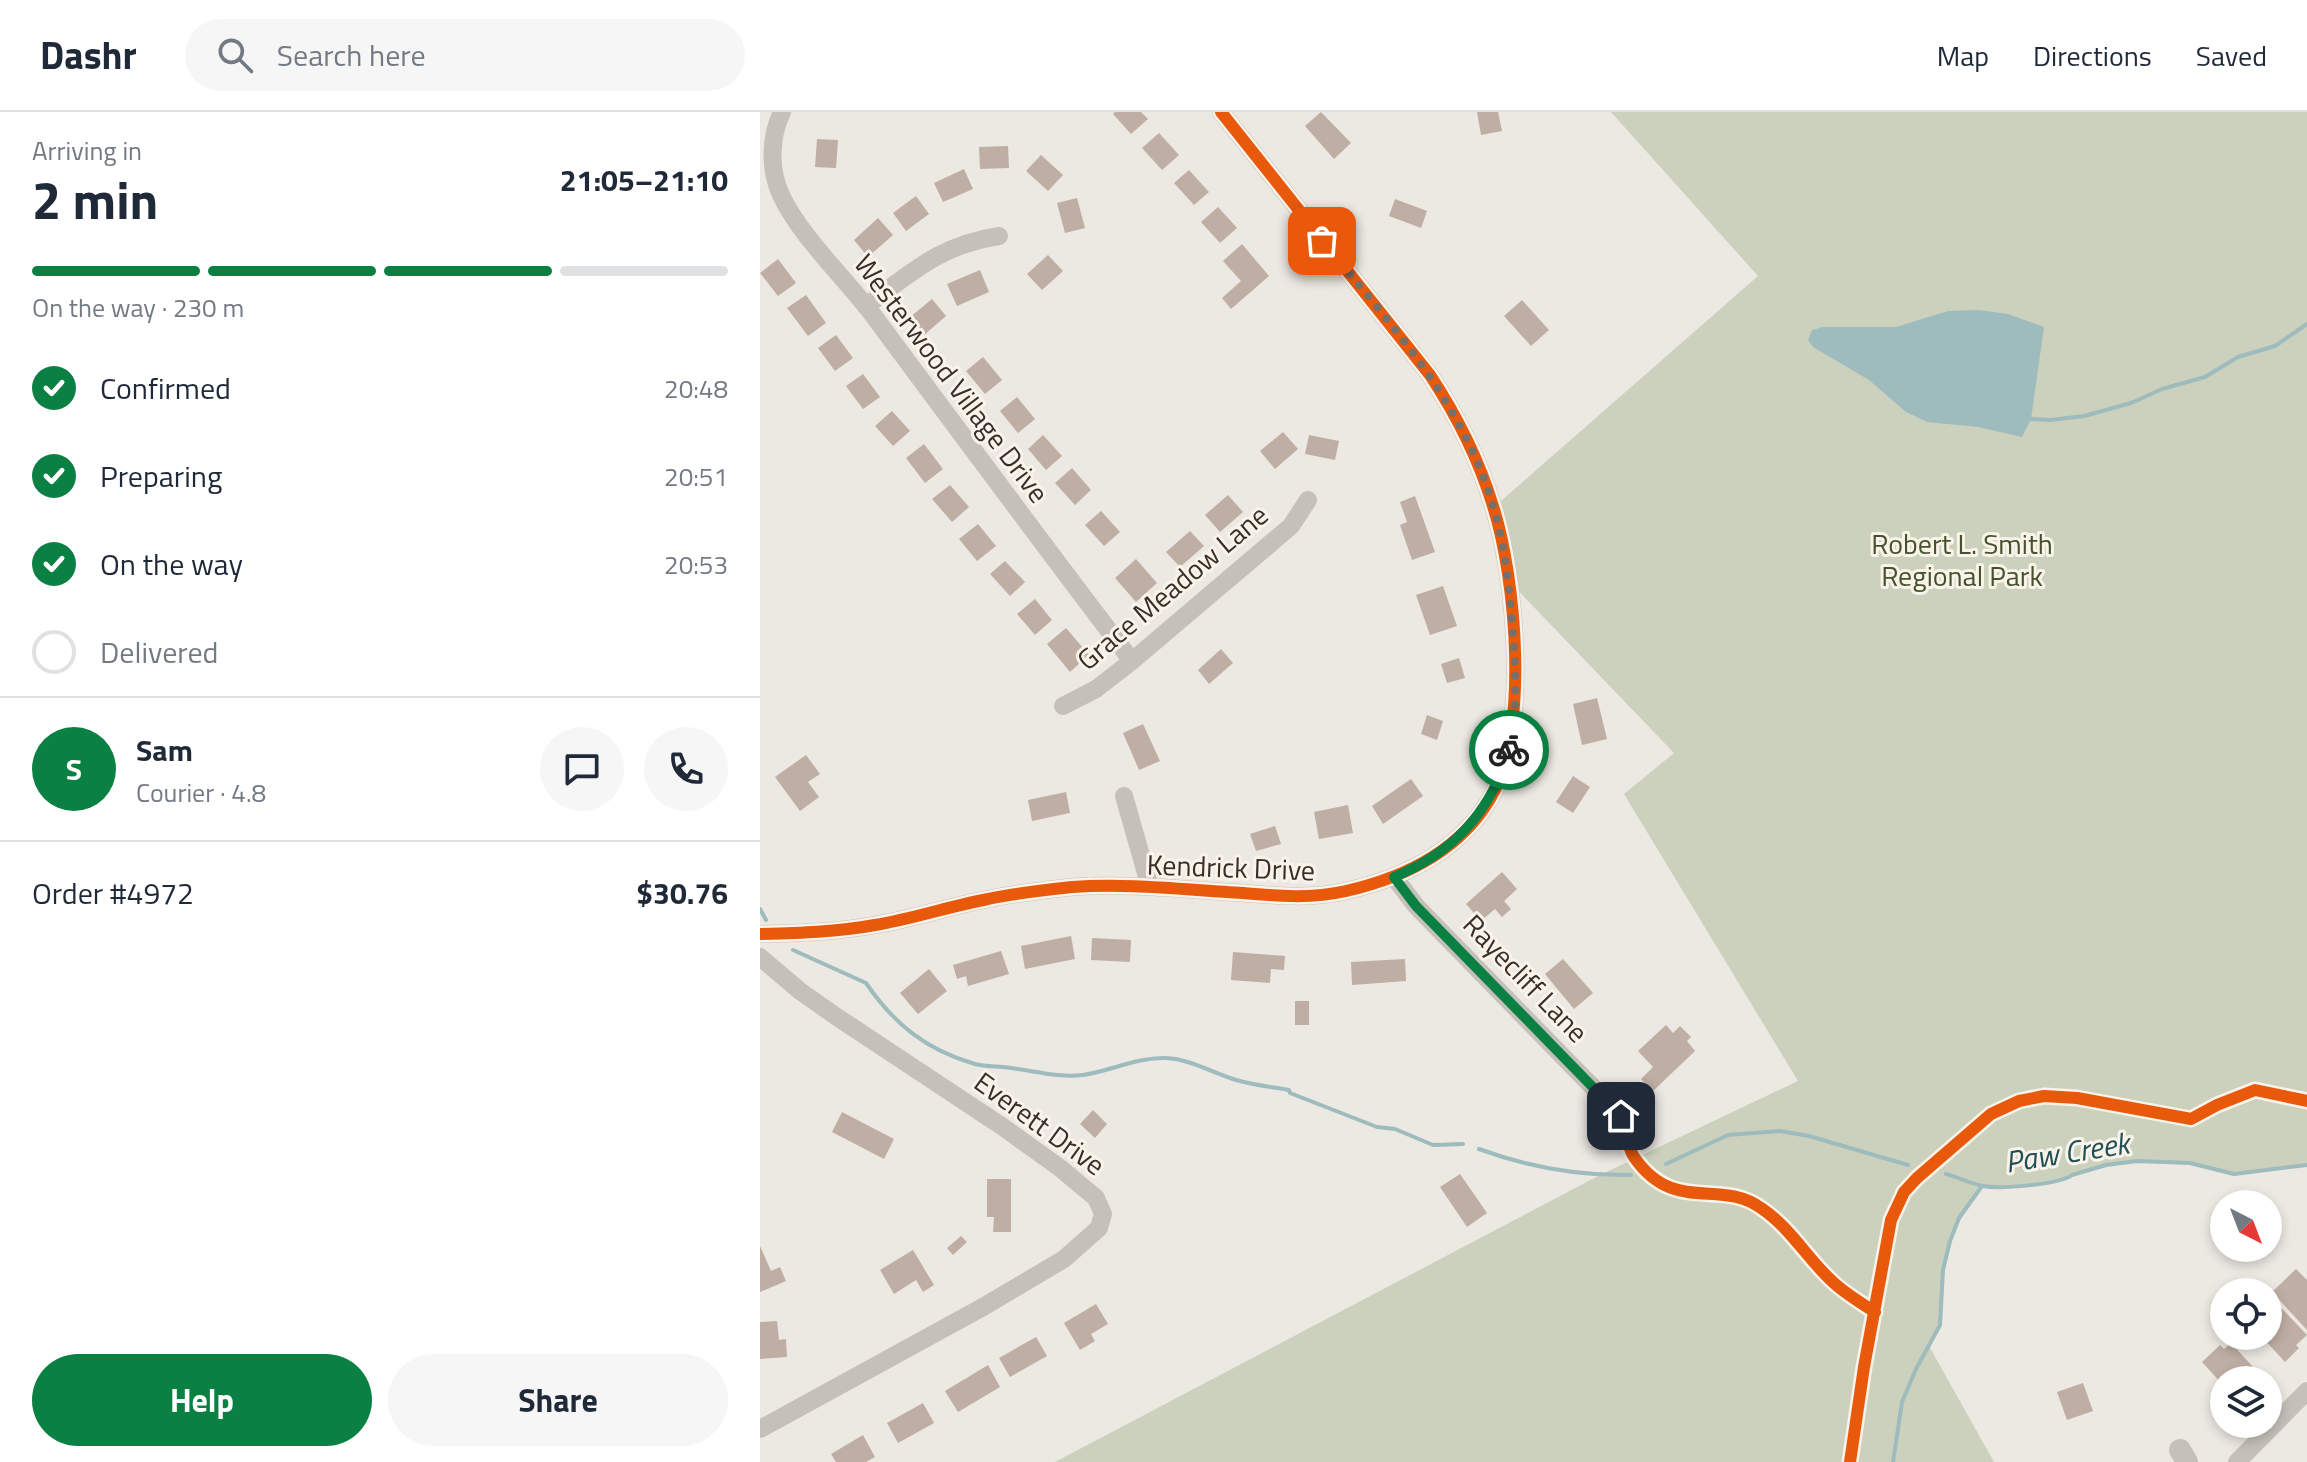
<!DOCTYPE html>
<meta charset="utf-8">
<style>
body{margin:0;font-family:"Titillium Web",sans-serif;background:#f6f6f7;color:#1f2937;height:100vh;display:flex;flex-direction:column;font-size:30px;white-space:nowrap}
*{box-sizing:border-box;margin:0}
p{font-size:26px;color:#747a83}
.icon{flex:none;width:44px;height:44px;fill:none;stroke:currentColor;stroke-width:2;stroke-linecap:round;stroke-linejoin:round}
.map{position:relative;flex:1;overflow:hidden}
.panel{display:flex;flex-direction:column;background:#fff;width:760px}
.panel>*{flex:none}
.needle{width:52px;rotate:138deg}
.fabs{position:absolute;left:1450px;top:1078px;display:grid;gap:16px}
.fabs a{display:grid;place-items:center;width:72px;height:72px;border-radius:50%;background:#fff;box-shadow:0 4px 12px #0003;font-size:40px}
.pin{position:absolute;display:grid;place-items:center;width:68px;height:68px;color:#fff;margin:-34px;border-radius:16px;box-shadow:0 4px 12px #0006}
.courier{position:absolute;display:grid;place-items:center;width:80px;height:80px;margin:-40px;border:6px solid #0b8043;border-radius:50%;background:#fff;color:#222;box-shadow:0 2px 10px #0007}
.head em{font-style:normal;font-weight:700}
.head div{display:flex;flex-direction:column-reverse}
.head{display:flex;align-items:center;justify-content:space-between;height:136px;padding:0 32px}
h1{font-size:52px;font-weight:700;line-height:60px}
.bar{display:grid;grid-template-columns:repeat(4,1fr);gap:12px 8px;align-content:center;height:96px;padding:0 32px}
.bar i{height:10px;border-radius:6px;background:#e0e1e3}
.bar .selected{background:#0b8043}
.bar p{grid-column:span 4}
.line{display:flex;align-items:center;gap:20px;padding:0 32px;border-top:2px solid #e0e1e3}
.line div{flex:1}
.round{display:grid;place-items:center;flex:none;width:84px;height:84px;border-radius:42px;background:#f6f6f7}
ol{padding:0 32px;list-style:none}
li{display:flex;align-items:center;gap:24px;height:88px}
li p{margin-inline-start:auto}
li .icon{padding:8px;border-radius:50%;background:#0b8043;color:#fff;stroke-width:4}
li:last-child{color:#747a83}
li i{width:44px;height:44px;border:4px solid #e0e1e3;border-radius:50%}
.cta{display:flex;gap:16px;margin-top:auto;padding:16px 32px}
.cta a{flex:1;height:92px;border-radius:48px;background:#0b8043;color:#fff;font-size:32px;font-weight:700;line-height:92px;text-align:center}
.cta a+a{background:#f6f6f7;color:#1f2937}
header{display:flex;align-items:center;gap:48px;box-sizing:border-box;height:112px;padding:0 40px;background:#fff;border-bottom:2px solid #e0e1e3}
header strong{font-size:38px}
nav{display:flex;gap:44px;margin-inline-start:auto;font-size:28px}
.search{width:560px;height:72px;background:#f6f6f7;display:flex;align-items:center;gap:20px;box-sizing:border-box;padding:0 28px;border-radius:44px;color:#747a83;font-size:30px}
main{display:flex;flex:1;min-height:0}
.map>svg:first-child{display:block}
</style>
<header>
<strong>Dashr</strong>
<div class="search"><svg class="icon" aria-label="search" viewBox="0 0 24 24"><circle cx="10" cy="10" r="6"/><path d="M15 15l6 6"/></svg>Search here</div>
<nav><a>Map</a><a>Directions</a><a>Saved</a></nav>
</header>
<main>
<section class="panel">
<div class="head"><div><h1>2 min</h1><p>Arriving in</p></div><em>21:05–21:10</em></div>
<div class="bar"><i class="selected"></i><i class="selected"></i><i class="selected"></i><i></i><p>On the way · 230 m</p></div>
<ol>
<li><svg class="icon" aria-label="check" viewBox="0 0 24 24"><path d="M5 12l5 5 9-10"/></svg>Confirmed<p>20:48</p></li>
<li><svg class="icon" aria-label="check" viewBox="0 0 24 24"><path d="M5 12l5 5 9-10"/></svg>Preparing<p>20:51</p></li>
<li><svg class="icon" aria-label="check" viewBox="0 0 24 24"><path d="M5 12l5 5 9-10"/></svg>On the way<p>20:53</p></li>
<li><i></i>Delivered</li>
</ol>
<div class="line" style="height:144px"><b class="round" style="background:#0b8043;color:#fff">S</b><div><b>Sam</b><p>Courier · 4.8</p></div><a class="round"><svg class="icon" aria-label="chat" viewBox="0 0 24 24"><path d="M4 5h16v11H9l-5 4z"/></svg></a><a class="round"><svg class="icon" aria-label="phone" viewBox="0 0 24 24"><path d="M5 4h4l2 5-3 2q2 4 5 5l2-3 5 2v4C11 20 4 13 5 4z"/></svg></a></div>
<div class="line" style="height:104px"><div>Order #4972</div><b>$30.76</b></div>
<div class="cta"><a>Help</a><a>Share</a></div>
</section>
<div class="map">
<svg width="1547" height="1350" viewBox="0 0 1547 1350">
<rect width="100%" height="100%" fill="#ece8e2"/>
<path fill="#ccd1bd" d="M851 0H1547V1053L1474 1062 1430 1052 1377 1049 1346 1053 1312 1063C1293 1077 1246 1073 1222 1074 1203 1101 1187 1126 1183 1160 1180 1192 1185 1204 1169 1234L1234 1350H295L838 1064 1038 969 864 682 914 641 749 469 734 395 998 164Z"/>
<path fill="#9ebbbd" d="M1219 198 1248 202 1284 215 1271 307 1262 325 1218 315 1167 310 1146 300 1109 268 1053 235 1048 228 1052 218 1063 215H1136L1188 199Z"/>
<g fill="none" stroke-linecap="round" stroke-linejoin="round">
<path stroke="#9ebbbd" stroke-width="4" d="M1268 304 1271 307 1291 308 1324 304 1371 291 1402 277 1445 265 1478 245 1515 234 1547 212
M0 797 6 808
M33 838 106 871C134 912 166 938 215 952 226 955 239 954 251 956 275 959 299 966 323 963 351 959 377 945 406 946 430 947 453 961 476 968 493 973 512 975 529 978L530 981 617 1015 635 1017 673 1033 703 1032
M719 1037C768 1055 818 1064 871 1063
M906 1052 968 1023 1020 1019 1049 1024 1148 1053
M1186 1062C1198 1065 1211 1072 1223 1074 1240 1077 1299 1073 1312 1063L1346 1053 1377 1049 1430 1051 1474 1062 1547 1053
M1133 1350 1142 1290 1156 1257 1180 1213 1183 1158 1190 1129 1199 1106 1222 1074"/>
</g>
<path fill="#bfaea4" d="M355 0H381L388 7 371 22 353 2Z
M561 0 591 31 574 47 545 14Z
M717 0H738L742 19 721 23Z
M399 21 419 43 402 58 382 36Z
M57 27 78 28 76 56 55 55Z
M248 34 249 56 220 57 219 35Z
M281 43 303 63 288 79 266 59Z
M204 57 213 77 183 90 174 71Z
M429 58 449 80 434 93 414 71Z
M156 84 169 102 146 119 133 101Z
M317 86 325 116 305 121 297 91Z
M635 87 667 99 661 116 629 104Z
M458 95 477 116 460 131 441 110Z
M118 106 133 123 108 145 94 128Z
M482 132 509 164 471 197 462 186 481 169 463 149Z
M288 143 303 159 282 178 267 162Z
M18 147 36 171 18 184 0 161Z
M220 158 229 180 197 194 187 172Z
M46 183 66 211 48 224 27 196Z
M172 187 186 204 164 223 149 206Z
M762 188 789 218 771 234 744 204Z
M76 223 93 246 75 259 58 236Z
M223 245 242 268 225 282 206 259Z
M103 262 120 285 103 297 86 274Z
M257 285 275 307 258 321 240 299Z
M132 299 150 319 133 334 115 314Z
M523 320 538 337 515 357 500 339Z
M283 323 302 344 286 358 268 337Z
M549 323 579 329 575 348 545 342Z
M164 332 183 357 165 371 146 346Z
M312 356 331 378 315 393 295 371Z
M190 373 209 395 192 410 172 387Z
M468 383 483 400 460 420 445 403Z
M655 384 675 440 652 448 640 413 647 410 640 390Z
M341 399 360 420 344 434 325 413Z
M218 412 236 434 217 449 199 427Z
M430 419 444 434 420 455 406 440Z
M376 447 397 471 376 490 355 466Z
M245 449 265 470 250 484 230 462Z
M683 474 697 514 670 523 656 483Z
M275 487 292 508 275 523 257 502Z
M306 516 329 543 310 560 287 532Z
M461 537 473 551 449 572 438 558Z
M699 546 705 566 687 571 681 552Z
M837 586 847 627 822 633 813 592Z
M667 603 683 609 677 628 661 622Z
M383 612 400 649 379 658 363 621Z
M46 643 60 662 48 670 59 685 40 699 15 665Z
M813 664 830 675 813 701 796 690Z
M651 667 663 684 623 712 612 694Z
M306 680 310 701 272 709 268 688Z
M588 693 593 721 559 727 554 700Z
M515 714 521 732 496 739 490 722Z
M742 760 757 777 744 789 751 797 742 805 735 797 721 809 706 792Z
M311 824 315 847 265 857 261 834Z
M332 826 371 828 370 850 331 848Z
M241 839 249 862 208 874 206 864 197 867 193 853Z
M473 840 525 844 524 858 511 857 510 871 471 868Z
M645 847 646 869 592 873 591 850Z
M803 847 833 881 814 897 785 862Z
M169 857 187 879 158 902 140 881Z
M535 889H549V913H535Z
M906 913 913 921 920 914 931 925 927 929 935 939 893 979 881 967 893 955 878 939Z
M333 998 347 1012 335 1026 320 1012Z
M82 1000 134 1027 124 1047 72 1020Z
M700 1062 727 1101 707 1115 680 1075Z
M227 1067H251V1120H233L234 1105H227Z
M201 1124 207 1130 193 1143 187 1136Z
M0 1134 11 1159 20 1155 26 1169 0 1180Z
M153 1138 174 1173 163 1180 156 1168 134 1182 120 1158Z
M1536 1157 1547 1168V1218L1512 1180Z
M1510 1184 1547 1223 1536 1233 1539 1236 1525 1250 1501 1224H1508V1187Z
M336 1192 348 1212 331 1222 335 1229 320 1238 304 1211Z
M17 1209 19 1228 26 1227 27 1245 0 1247V1210Z
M276 1225 287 1244 250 1265 239 1246Z
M1471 1231 1505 1268H1464V1274L1442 1250 1460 1233 1464 1237Z
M228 1253 240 1275 198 1300 185 1279Z
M1323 1271 1333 1299 1307 1308 1297 1280Z
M163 1291 174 1311 138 1331 127 1311Z
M103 1323 115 1345 106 1350H76L71 1342Z"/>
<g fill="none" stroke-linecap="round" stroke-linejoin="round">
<path stroke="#c6c0ba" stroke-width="18" d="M22 0C10 25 9 57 21 83 40 124 85 166 113 203 199 319 285 435 372 549
M106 194C152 160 180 133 239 124
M303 594 336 577 372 549 531 414 548 388
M364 684 390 775
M634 765 656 794 861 1004
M0 822C38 821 77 820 115 813 153 807 190 794 228 787 256 781 284 778 312 775 369 771 426 778 483 781 517 784 551 787 586 779 643 766 699 739 730 687 770 621 756 466 733 394 719 348 697 304 670 263L461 0
M0 845 40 879 77 905 243 1015 300 1056 336 1086 343 1102 339 1116 304 1147 223 1195 0 1317
M1477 1350 1547 1279"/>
<path stroke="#c6c0ba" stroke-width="22" d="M1420 1338 1427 1350"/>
<defs>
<path id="cycleway" d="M0 822C38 821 77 820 115 813 153 807 190 794 228 787 256 781 284 778 312 775 369 771 426 778 483 781 517 784 551 787 586 779 643 766 699 739 730 687 770 621 756 466 733 394 719 348 697 304 670 263L461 0
M861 1004C867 1017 866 1033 874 1045 914 1103 960 1066 1001 1096 1031 1116 1048 1148 1074 1171 1086 1182 1101 1191 1115 1200
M1090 1350 1104 1255 1131 1108 1144 1080 1157 1066 1231 1002 1259 989 1284 984 1317 986 1431 1007 1457 993 1495 978 1547 989"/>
</defs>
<use href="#cycleway" stroke="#f9f3e9" stroke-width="17"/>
<use href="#cycleway" stroke="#e8590c" stroke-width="12"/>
</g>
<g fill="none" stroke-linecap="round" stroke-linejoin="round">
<path stroke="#766f6a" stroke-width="8" stroke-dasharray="0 14.4" d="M562 129C630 210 705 293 734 397 745 435 749 472 752 511 755 553 759 596 749 638"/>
<path stroke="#0b8043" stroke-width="10" d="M749 638C731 700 694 740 634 765L656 794 861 1004"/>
</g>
<g text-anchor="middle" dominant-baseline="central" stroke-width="6" stroke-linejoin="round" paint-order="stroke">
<g font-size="28" fill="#362e29" stroke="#f9f3e9">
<text transform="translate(192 266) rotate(53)">Westerwood Village Drive</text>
<text transform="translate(412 475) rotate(-40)">Grace Meadow Lane</text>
<text transform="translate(471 755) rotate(2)">Kendrick Drive</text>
<text transform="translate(766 866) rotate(46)">Rayecliff Lane</text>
<text transform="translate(280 1011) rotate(36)">Everett Drive</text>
</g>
<g font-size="28" fill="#44532e" stroke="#f9f3e9">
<text x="1202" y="431">Robert L. Smith<tspan x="1202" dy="32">Regional Park</tspan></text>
</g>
<g font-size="30" font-style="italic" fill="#204f56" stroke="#f9f3e9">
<text transform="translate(1307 1040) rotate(-9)">Paw Creek</text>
</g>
</g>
</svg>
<div class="fabs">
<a><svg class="needle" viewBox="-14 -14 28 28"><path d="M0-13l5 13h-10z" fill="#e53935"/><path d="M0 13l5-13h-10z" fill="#747a83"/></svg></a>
<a><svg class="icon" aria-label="locate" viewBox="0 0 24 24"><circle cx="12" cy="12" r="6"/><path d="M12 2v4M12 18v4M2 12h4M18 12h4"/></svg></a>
<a><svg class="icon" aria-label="layers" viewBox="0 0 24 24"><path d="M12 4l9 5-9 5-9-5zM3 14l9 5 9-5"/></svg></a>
</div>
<div class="pin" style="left:562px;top:129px;background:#ea580c"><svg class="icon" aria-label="bag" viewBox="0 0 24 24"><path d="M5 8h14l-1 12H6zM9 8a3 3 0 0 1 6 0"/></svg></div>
<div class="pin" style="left:861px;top:1004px;background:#1f2937"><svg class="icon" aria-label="home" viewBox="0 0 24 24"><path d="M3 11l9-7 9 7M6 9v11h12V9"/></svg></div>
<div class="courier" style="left:749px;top:638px"><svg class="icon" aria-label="bike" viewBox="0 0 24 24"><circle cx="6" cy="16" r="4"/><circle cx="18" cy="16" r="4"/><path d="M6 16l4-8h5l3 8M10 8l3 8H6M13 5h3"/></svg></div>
</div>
</main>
